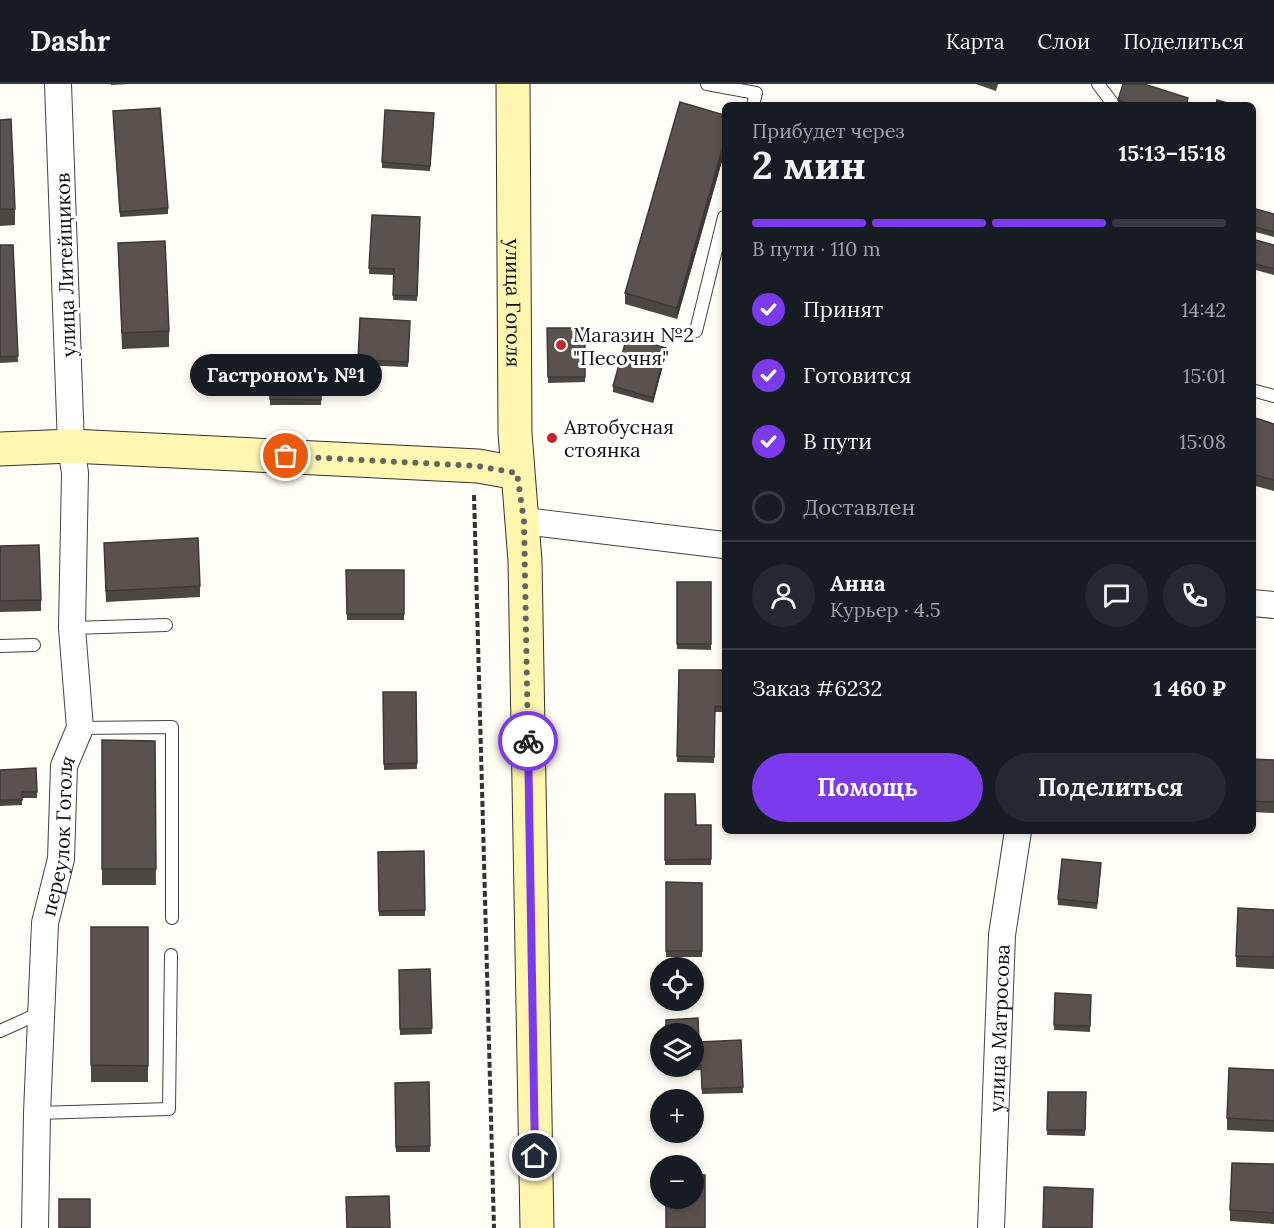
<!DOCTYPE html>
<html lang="ru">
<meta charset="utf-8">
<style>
body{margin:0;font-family:Lora,serif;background:#242831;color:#f1f3f6;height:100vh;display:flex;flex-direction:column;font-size:22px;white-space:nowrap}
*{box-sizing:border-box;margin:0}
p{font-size:20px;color:#9ea1a6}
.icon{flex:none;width:33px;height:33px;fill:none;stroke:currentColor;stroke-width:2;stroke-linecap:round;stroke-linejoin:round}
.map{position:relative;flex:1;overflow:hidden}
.drawer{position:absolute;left:722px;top:18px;width:534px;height:732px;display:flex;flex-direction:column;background:#171b24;border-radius:9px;box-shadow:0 3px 9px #0003}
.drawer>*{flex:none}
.fabs{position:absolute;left:650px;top:873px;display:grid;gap:12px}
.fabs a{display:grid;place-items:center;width:54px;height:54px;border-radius:50%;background:#171b24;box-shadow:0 3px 9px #0003;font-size:30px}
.pin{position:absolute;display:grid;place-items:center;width:51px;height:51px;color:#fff;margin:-26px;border:3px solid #fff;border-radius:50%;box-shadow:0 2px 6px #0007}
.courier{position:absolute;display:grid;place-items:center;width:60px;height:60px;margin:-30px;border:4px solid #7c3aed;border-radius:50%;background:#fff;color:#222;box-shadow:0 2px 8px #0007}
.bubble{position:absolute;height:42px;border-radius:21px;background:#171b24;box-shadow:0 3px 9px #0003;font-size:20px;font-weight:700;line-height:42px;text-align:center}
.overview em{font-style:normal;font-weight:700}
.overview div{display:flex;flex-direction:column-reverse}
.overview{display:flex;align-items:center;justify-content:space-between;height:102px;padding:0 30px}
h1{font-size:39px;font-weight:700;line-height:45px}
.bar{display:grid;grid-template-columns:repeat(4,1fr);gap:9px 6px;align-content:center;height:72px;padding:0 30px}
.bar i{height:8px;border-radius:4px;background:#363941}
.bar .selected{background:#7c3aed}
.bar p{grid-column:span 4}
.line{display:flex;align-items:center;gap:15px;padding:0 30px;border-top:2px solid #363941}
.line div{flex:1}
.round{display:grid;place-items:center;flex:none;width:63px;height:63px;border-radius:32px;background:#242831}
ol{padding:0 30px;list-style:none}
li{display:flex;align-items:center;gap:18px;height:66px}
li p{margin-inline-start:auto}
li .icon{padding:6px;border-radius:50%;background:#7c3aed;color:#fff;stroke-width:4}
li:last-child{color:#9ea1a6}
li i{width:33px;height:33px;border:3px solid #363941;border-radius:50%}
.action{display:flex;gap:12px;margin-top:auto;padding:12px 30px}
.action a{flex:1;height:69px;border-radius:36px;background:#7c3aed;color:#fff;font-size:24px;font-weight:700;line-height:69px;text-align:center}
.action a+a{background:#242831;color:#f1f3f6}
header{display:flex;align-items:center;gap:36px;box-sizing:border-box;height:84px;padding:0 30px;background:#171b24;border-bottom:2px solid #363941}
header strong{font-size:28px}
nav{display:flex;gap:33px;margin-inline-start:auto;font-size:21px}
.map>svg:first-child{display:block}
</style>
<header>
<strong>Dashr</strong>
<nav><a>Карта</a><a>Слои</a><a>Поделиться</a></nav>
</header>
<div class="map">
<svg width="1274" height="1144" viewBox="0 0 1274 1144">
<rect width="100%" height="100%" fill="#fffdf5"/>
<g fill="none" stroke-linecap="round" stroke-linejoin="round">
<defs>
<path id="lane" d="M707 0 756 9 753 21
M1098 0 1114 21
M696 247 724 133
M1252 306 1274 312
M72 544 166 541
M0 562 34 561
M80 644 172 643V834
M0 947 40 929
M37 1029 169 1025 171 871"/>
<g id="street">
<path d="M524 437 724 461"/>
<path d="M1252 519 1274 521"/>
<path id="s1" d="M35 1144 37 1029 45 839 61 775 64 682 80 644 72 544 75 389 71 362 58 0"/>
<path id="s2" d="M991 1144 1002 851 1018 747"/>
</g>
<g id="secondary">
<path id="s3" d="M513 0 515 349 525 477 537 1144"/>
<path d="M0 365 71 362 478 382 517 389"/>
</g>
</defs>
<use href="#lane" stroke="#444" stroke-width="14"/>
<use href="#street" stroke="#444" stroke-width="28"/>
<use href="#secondary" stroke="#333" stroke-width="35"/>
<path stroke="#333" stroke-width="4" stroke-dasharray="6 3" stroke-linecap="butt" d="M474 411 494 1144"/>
<use href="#lane" stroke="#fff" stroke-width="12"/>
<use href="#street" stroke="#fff" stroke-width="26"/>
<use href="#secondary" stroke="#fff6b0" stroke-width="33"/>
</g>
<path fill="#4d4742" d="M111 0H129L111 1Z
M976 0H998L996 7Z
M1188 14V21H1118V16Z
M724 31V70L677 235 625 220V209Z
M113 33 168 124V130L120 133Z
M434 35 430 87 382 84V78Z
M0 36 15 125V141L0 142Z
M1252 124 1274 130V153L1252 147Z
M372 131 420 133 417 217 393 216 394 191 369 190Z
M1252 155 1274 161V191L1252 185Z
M118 159 169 247V263L122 265Z
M0 161H13L18 278 0 279Z
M360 234 410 237 408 283 358 281Z
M547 244H585V298L548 299Z
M666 270 653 319 613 308V302Z
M270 283 321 284V321H270Z
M1252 333 1274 340V407L1252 401Z
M104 459 200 502V513L106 518Z
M0 462 41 516V527L0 528Z
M346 486H404V536H347Z
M677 498H711V566L677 565Z
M679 586H724V628H715L714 679 677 678Z
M383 608H416L417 685 384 686Z
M102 656 155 657 156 801H102Z
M1252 675 1274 676V729L1252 728Z
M0 686 37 708V714H22V721L0 722Z
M665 710 696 741H711V781H665Z
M424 767 425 832H379L378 768Z
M1101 785 1097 825 1058 821V815Z
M666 798 702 799V873H666Z
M1274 826V885L1236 883V872Z
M91 843H148V998H91Z
M430 885 432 950 400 951 399 886Z
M1055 909 1091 911 1090 948 1054 946Z
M693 950 699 958 741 956 743 1009 702 1010 701 986 668 988 667 982H693Z
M1274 986V1048L1227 1046V1034Z
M429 998 430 1068H396L395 999Z
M1048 1008H1086L1085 1052 1047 1051Z
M1274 1080V1140L1230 1137V1126Z"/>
<path fill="#3f3936" d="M724 59V70L677 235V224Z
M666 264V270L653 319V314Z"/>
<path fill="#5a524d" stroke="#3f3936" stroke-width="1.5" d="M1123 0H1144L1188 14 1186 21H1132L1118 16Z
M1217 16 1234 21H1216Z
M680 18 724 31V59L677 224 625 209Z
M160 24 168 124 120 128 113 27Z
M385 26 434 29 430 82 382 78Z
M11 35 15 125H0V36Z
M1252 124 1274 130V148L1252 142Z
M372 131 420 133 417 212 393 211 394 185 369 184Z
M1252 155 1274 161V185L1252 179Z
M165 157 169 247 122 249 118 159Z
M0 161H13L18 272 0 273Z
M360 234 410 237 408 278 358 276Z
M547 244H585V293H548Z
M627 253 666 264 653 314 613 302Z
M270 283 321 284V316L270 315Z
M1252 333 1274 340V396L1252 390Z
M198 454 200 502 106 507 104 459Z
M39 461 41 516 0 517V462Z
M346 486H404V530H347Z
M677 498H711V560H677Z
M679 586H724V623L715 622 714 673 677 672Z
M383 608H416L417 679 384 680Z
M102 656 155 657 156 785H102Z
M1252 675 1274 676V718L1252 717Z
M36 684 37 708H22V716H0V686Z
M665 710H695L696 741H711V775L665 776Z
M424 767 425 826 379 827 378 768Z
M1062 775 1101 779 1097 819 1058 815Z
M666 798 702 799V867H666Z
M1238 824 1274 826V873L1236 872Z
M91 843H148V982L91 981Z
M430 885 432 944 400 945 399 886Z
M1055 909 1091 911 1090 942 1054 941Z
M698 934 699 958 741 956 743 1003 702 1005 701 981H693V950H666V936Z
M1229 984 1274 986V1037L1227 1034Z
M429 998 430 1062 396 1063 395 999Z
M1048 1008H1086L1085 1046H1047Z
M1232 1079 1274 1080V1129L1230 1126Z
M693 1091H705V1144H666V1114H693Z
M1044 1103 1093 1105 1092 1144H1043Z
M389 1112 390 1144H347L346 1113Z
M59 1115H90V1144H59Z"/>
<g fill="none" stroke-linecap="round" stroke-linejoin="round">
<path stroke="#646461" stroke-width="6" stroke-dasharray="0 10.8" d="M286 372 477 382 517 389 524 437 528 657"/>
<path stroke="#7c3aed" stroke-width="8" d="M528 657 535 1072"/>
</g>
<g fill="#c4262e" stroke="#fff" stroke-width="2">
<circle cx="561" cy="261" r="6"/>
<circle cx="552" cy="354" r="6"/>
</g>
<g text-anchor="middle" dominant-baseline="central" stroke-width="6" stroke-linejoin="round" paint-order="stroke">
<g font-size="20" fill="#111" stroke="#fff">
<text transform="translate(65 181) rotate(-92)">улица Литейщиков</text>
<text stroke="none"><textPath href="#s3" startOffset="219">улица Гоголя</textPath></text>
<text stroke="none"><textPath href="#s1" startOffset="394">переулок Гоголя</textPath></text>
<text stroke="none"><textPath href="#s2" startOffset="200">улица Матросова</textPath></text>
</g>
<g font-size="20" fill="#111" stroke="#fff" text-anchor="start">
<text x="573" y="250">Магазин №2<tspan x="573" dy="23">"Песочня"</tspan></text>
<text x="564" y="342">Автобусная<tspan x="564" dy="23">стоянка</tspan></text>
</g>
</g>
</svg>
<div class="fabs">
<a><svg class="icon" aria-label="locate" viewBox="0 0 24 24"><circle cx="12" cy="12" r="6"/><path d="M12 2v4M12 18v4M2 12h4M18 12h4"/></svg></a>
<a><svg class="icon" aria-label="layers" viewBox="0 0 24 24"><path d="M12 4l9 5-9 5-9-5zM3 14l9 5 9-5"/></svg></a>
<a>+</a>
<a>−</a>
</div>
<div class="pin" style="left:286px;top:372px;background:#ea580c"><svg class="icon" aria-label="bag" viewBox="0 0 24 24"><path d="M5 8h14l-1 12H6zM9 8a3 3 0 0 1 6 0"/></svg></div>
<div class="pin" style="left:535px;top:1072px;background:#1f2937"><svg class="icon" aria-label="home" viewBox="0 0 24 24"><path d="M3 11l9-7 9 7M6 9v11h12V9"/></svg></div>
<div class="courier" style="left:528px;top:657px"><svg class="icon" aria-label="bike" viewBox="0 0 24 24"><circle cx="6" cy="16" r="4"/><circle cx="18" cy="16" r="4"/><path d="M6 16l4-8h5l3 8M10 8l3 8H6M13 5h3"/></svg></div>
<div class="bubble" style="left:190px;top:270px;width:192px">Гастроном'ь №1</div>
<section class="drawer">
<div class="overview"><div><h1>2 мин</h1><p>Прибудет через</p></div><em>15:13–15:18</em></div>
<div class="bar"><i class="selected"></i><i class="selected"></i><i class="selected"></i><i></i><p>В пути · 110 m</p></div>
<ol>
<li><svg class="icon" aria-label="check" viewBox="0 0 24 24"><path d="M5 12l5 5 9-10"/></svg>Принят<p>14:42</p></li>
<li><svg class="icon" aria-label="check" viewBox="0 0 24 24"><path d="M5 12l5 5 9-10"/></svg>Готовится<p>15:01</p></li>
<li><svg class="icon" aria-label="check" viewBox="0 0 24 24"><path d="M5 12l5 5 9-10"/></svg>В пути<p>15:08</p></li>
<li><i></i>Доставлен</li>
</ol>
<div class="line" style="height:108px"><a class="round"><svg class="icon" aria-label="person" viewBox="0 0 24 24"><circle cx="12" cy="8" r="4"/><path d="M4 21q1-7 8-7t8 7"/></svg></a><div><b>Анна</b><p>Курьер · 4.5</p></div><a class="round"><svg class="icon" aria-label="chat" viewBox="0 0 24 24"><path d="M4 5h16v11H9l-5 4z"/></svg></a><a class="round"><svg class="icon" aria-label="phone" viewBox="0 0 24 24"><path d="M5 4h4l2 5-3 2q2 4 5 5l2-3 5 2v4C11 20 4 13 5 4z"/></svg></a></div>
<div class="line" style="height:78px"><div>Заказ #6232</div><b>1 460 ₽</b></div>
<div class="action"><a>Помощь</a><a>Поделиться</a></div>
</section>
</div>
